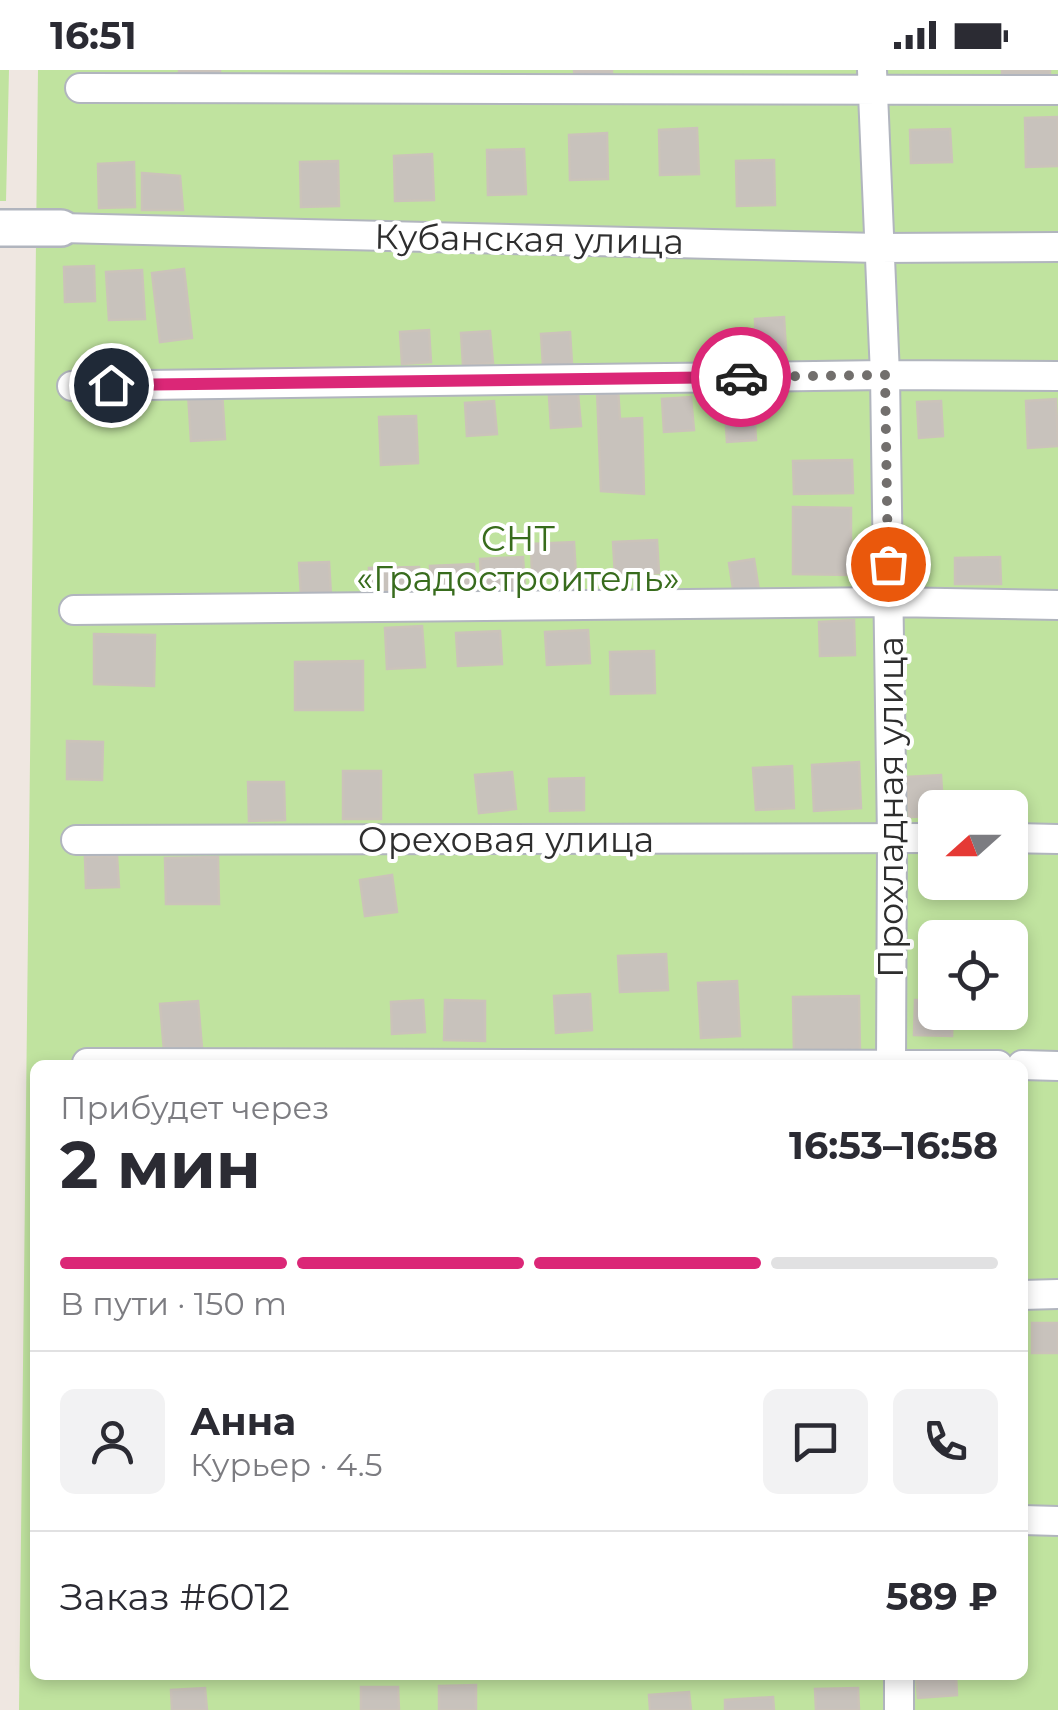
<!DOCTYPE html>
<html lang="ru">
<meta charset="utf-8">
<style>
body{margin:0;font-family:Montserrat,sans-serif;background:#f2f2f3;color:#2b2b33;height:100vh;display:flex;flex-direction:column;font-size:38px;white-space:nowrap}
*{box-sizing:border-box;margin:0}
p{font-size:32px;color:#7c7c81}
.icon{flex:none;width:55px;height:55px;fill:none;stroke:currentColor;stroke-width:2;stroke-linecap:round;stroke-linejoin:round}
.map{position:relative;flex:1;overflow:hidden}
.side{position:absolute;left:30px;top:990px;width:998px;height:620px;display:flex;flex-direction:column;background:#fff;border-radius:15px;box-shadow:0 5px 15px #0003}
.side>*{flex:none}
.needle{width:65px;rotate:249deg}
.fabs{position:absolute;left:918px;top:720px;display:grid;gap:20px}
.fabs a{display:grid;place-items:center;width:110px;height:110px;border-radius:15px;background:#fff;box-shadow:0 5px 15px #0003;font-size:50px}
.pin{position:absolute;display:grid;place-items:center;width:85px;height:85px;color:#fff;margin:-42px;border:5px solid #fff;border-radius:50%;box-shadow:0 2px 10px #0007}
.courier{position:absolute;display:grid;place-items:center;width:100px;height:100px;margin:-50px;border:8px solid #db2777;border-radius:50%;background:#fff;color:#222;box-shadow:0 2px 12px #0007}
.head em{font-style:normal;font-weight:700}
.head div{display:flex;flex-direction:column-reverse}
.head{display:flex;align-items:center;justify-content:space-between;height:170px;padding:0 30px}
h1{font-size:65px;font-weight:700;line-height:75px}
.bar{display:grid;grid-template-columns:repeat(4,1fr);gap:15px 10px;align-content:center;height:120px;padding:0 30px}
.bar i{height:12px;border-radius:8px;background:#e1e1e2}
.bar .selected{background:#db2777}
.bar p{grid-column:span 4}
.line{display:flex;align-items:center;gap:25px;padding:0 30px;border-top:2px solid #e1e1e2}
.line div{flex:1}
.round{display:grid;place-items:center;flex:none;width:105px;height:105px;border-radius:15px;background:#f2f2f3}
.status{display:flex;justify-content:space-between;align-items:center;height:70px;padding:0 50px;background:#fff;direction:ltr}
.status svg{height:28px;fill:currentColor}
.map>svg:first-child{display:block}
</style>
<div class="status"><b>16:51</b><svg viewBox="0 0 49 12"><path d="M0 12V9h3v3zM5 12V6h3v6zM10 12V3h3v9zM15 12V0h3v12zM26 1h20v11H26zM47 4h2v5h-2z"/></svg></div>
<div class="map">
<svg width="1058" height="1640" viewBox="0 0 1058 1640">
<rect width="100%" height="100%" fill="#efe7e1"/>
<path fill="#c0e39f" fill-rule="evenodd" d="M0 0H9L6 131H0Z
M38 0H1058V1640H19ZM935 738H1010V812H935ZM935 868H1010V942H935ZM35 995H1022V1605H35Z"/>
<path fill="#c8c2bc" stroke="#cbc3ba" stroke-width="2.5" d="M179 0H220V5H179Z
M574 0H612V7L575 10Z
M1002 0H1050V6L1002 7Z
M1058 47V96L1026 97 1025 48Z
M697 58 699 104 660 105 659 60Z
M950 59 952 92 911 93 910 60Z
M607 63 608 109 570 110 569 65Z
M524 79 526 124 488 125 487 80Z
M432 84 434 130 395 131 394 86Z
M774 90 775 135 737 136 736 91Z
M338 91 339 136 301 137 300 92Z
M134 92 135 137 99 138 98 94Z
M142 103 180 106 183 140H142Z
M94 196 95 231 65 232 64 197Z
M184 199 192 268 160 272 152 203Z
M142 200 145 249 109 250 106 202Z
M784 247 786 280 756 282 755 249Z
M429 260 431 292 402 294 400 262Z
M490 261 493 293 463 295 461 263Z
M570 262 572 294 543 296 541 264Z
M618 319 620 349 642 348 644 424 601 421 597 320Z
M222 321 225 369 191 371 188 323Z
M578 324 581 356 551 358 549 326Z
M691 327 694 360 664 362 662 329Z
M1056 329 1058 376 1028 378 1026 331Z
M494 331 497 364 467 366 465 333Z
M941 331 943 366 919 368 917 332Z
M754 338 756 370 727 372 725 340Z
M416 346 418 393 381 395 379 347Z
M852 390 853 423 794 424 793 391Z
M793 437 851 438V505L793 504Z
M657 470 659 503 615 506 613 472Z
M574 472 576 505 532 508 531 474Z
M523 487 525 520 482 522 480 489Z
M1000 487 1001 514H955V488Z
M754 489 759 521 734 525 729 493Z
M329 492 331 525 301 526 299 493Z
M474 494 476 527 432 529 430 496Z
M419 497 420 526 370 527 369 498Z
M854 550 855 585 820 586 819 552Z
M422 556 425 597 387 599 385 558Z
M588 560 590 593 547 595 545 562Z
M500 561 502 594 458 596 456 563Z
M94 564 155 565 154 616 94 614Z
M654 581 655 623 611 624 610 582Z
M363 591V640H295V592Z
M67 671 103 672 102 710 67 709Z
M859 692 861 738 814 741 812 695Z
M792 696 794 738 756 740 753 698Z
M343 701H381V749H343Z
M512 702 516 739 479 743 475 705Z
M941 705 943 738H935V746L909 747 907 707Z
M584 708V740L550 741 549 709Z
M248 712H284L285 750 249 751Z
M117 786 119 817 86 818 85 787Z
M218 787 219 834H166L165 788Z
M392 805 397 842 365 846 360 810Z
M666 884 668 920 620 922 618 886Z
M737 911 740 966 701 968 698 913Z
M590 924 592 960 556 963 554 926Z
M859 926 860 984 794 985 793 927Z
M423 930 425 962 392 964 391 932Z
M445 930 485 931V971L444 970Z
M915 930 935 931V942H953L952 966 914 965Z
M198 931 202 978 164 981 160 934Z
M1032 1253H1058V1283H1032Z
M916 1605H956L957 1625 918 1628Z
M476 1615V1640H439V1616Z
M361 1617H398L399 1640H361Z
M205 1618 207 1640H172L171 1620Z
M858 1618 859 1640H816L815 1619Z
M689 1622 691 1640H650L649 1625Z
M773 1627 774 1640H725V1630Z"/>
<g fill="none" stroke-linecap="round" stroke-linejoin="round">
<defs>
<path id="minor" d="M872 0 885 305 892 768 891 995
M80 18 1058 20
M61 158 878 178 1058 177
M72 316 885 305 1058 306
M74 540 888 532 1058 535
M1010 768 1058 769
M76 770 935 768
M87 993 998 995
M1022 995 1058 996
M1022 1225 1058 1224
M1022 1450 1058 1451
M899 1640V1605"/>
<path id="tertiary" d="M0 158H61"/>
</defs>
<use href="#minor" stroke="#b1b5be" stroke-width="32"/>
<use href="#tertiary" stroke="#b1b5be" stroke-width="40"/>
<use href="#minor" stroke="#fff" stroke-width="28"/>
<use href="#tertiary" stroke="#fff" stroke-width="35"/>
</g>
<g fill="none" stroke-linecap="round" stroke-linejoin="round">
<path stroke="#726f6d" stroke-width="10" stroke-dasharray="0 18" d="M741 307 885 305 888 494"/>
<path stroke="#db2777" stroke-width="12" d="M111 315 741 307"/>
</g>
<g text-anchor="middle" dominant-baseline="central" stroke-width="8" stroke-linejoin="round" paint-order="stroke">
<g font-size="35" fill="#2e2e2e" stroke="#fff">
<text transform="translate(529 169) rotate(1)">Кубанская улица</text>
<text transform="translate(890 737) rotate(-90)">Прохладная улица</text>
<text x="506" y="769">Ореховая улица</text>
</g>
<g font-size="35" fill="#386c1d" stroke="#fff">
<text x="518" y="468">СНТ<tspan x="518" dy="40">«Градостроитель»</tspan></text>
</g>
</g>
</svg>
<div class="fabs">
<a><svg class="needle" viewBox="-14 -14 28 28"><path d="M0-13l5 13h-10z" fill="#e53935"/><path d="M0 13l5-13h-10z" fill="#7c7c81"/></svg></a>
<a><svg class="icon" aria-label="locate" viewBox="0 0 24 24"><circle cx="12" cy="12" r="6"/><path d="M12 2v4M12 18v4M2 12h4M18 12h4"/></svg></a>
</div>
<div class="pin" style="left:888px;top:494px;background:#ea580c"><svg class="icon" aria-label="bag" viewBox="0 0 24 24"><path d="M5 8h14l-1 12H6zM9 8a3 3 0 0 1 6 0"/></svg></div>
<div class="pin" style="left:111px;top:315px;background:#1f2937"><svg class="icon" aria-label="home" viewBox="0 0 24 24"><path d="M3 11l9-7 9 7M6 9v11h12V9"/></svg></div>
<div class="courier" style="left:741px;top:307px"><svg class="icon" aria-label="car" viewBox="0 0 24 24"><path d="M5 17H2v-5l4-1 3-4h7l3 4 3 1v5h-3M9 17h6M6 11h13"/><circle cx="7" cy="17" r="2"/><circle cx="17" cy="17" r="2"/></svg></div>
<section class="side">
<div class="head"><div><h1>2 мин</h1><p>Прибудет через</p></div><em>16:53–16:58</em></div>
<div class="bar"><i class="selected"></i><i class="selected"></i><i class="selected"></i><i></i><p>В пути · 150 m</p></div>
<div class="line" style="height:180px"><a class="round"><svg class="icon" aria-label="person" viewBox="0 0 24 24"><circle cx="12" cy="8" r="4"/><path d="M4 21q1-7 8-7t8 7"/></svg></a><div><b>Анна</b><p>Курьер · 4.5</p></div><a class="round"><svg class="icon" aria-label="chat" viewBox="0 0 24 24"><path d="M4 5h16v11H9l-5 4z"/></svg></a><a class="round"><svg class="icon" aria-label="phone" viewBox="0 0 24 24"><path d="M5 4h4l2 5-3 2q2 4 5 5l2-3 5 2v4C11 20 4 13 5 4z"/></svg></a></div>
<div class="line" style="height:130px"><div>Заказ #6012</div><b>589 ₽</b></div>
</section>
</div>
